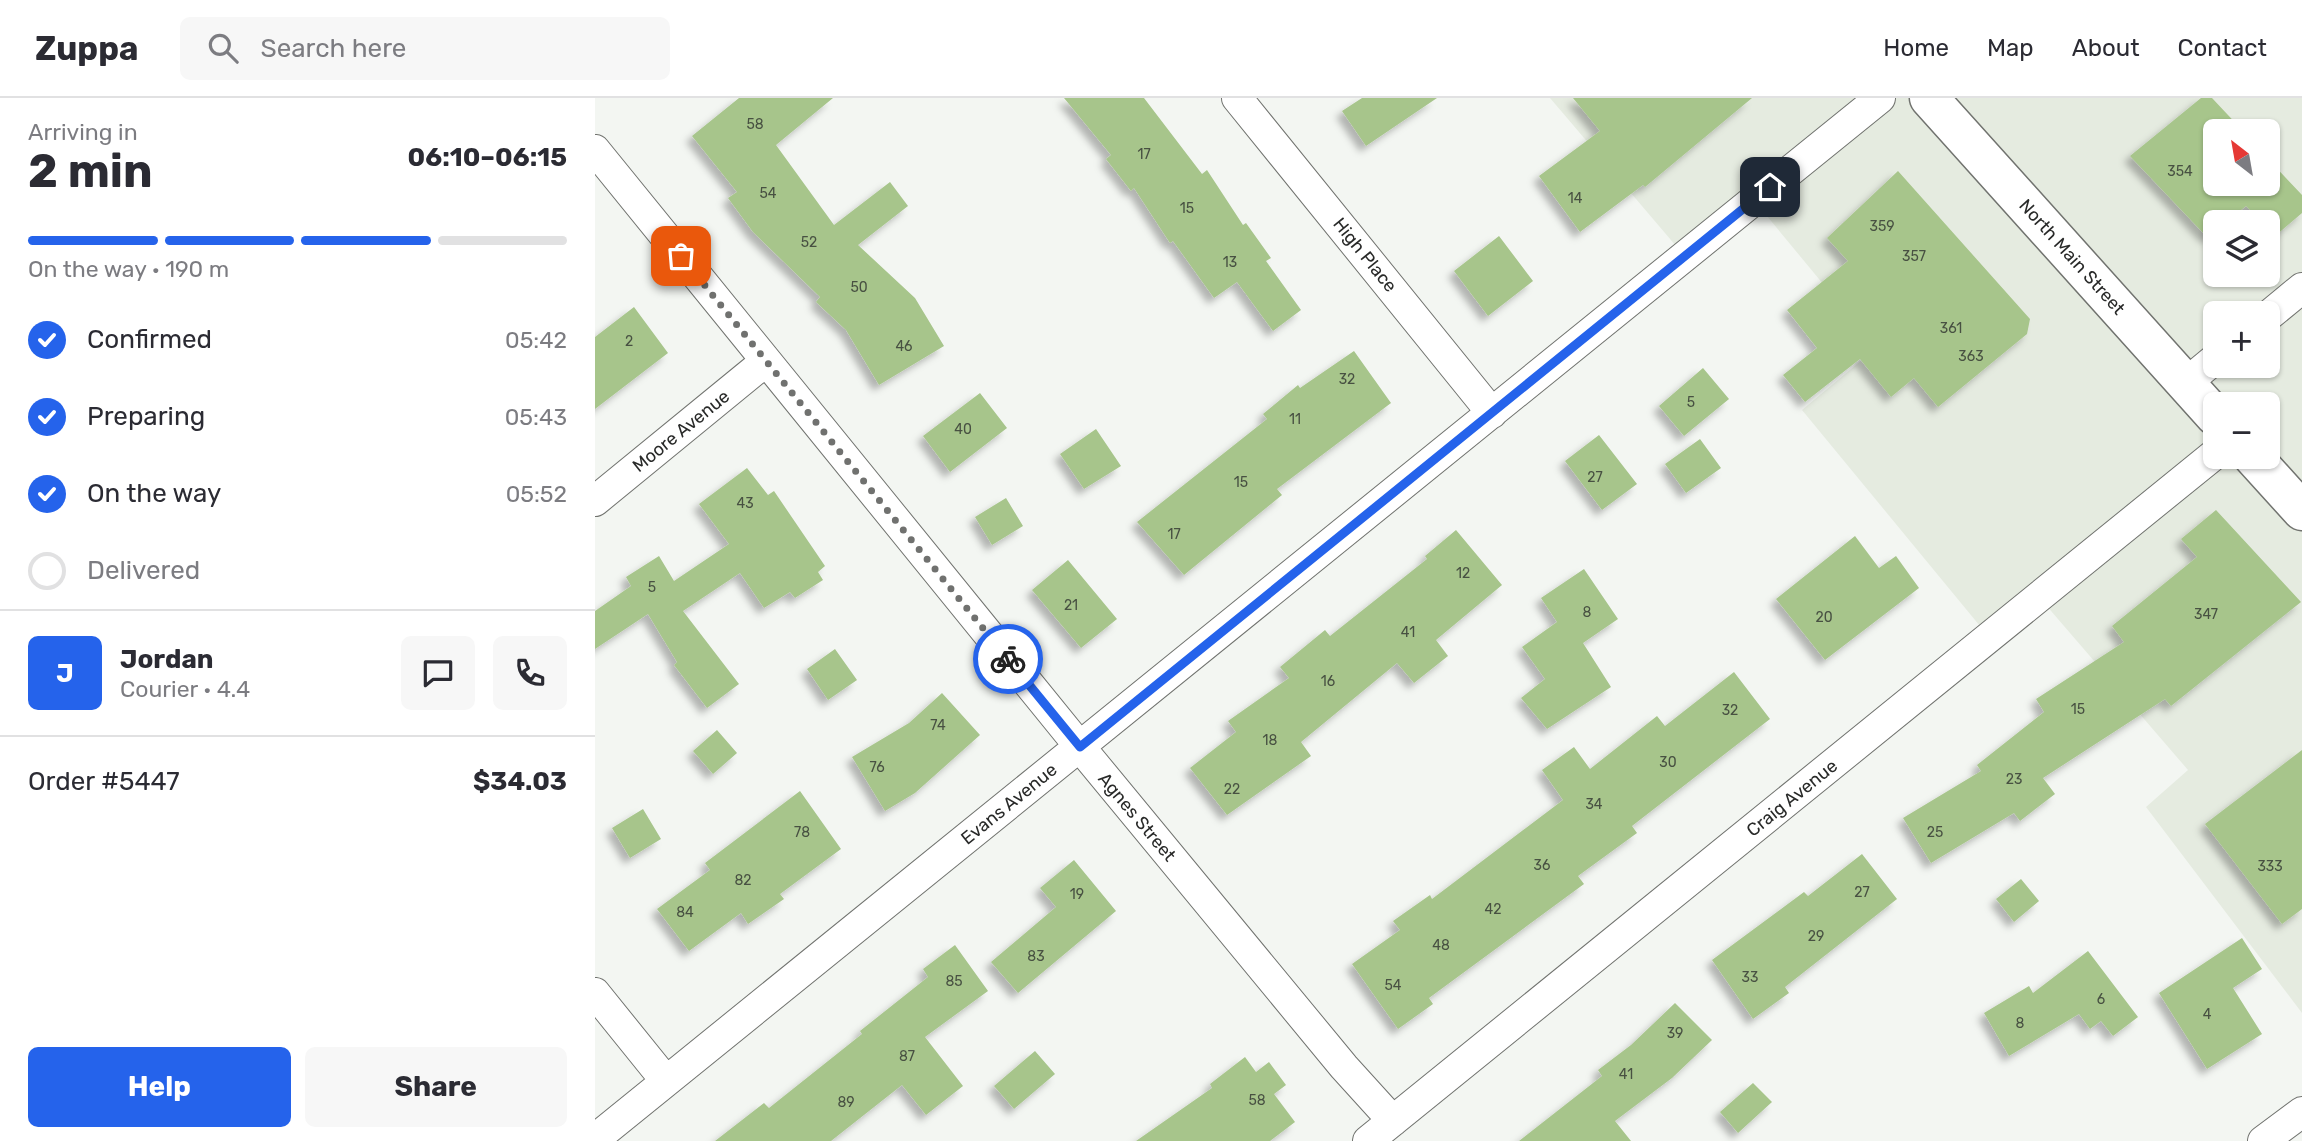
<!DOCTYPE html>
<meta charset="utf-8">
<style>
body{margin:0;font-family:Rubik,sans-serif;background:#f7f7f7;color:#2b2b33;height:100vh;display:flex;flex-direction:column;font-size:26px;white-space:nowrap}
*{box-sizing:border-box;margin:0}
p{font-size:23px;color:#7c7c81}
.icon{flex:none;width:38px;height:38px;fill:none;stroke:currentColor;stroke-width:2;stroke-linecap:round;stroke-linejoin:round}
.map{position:relative;flex:1;overflow:hidden}
.sheet{display:flex;flex-direction:column;background:#fff;width:595px}
.sheet>*{flex:none}
.needle{width:46px;rotate:329deg}
.controls{position:absolute;left:1608px;top:21px;display:grid;gap:14px}
.controls a{display:grid;place-items:center;width:77px;height:77px;border-radius:10px;background:#fff;box-shadow:0 2px 5px #0004;font-size:35px}
.pin{position:absolute;display:grid;place-items:center;width:60px;height:60px;color:#fff;margin:-30px;border-radius:14px;box-shadow:0 4px 10px #0006}
.courier{position:absolute;display:grid;place-items:center;width:70px;height:70px;margin:-35px;border:5px solid #2563eb;border-radius:50%;background:#fff;color:#222;box-shadow:0 2px 9px #0007}
.summary em{font-style:normal;font-weight:700}
.summary div{display:flex;flex-direction:column-reverse}
.summary{display:flex;align-items:center;justify-content:space-between;height:119px;padding:0 28px}
h1{font-size:46px;font-weight:700;line-height:52px}
.bar{display:grid;grid-template-columns:repeat(4,1fr);gap:10px 7px;align-content:center;height:84px;padding:0 28px}
.bar i{height:9px;border-radius:5px;background:#e1e1e2}
.bar .active{background:#2563eb}
.bar p{grid-column:span 4}
.line{display:flex;align-items:center;gap:18px;padding:0 28px;border-top:2px solid #e1e1e2}
.line div{flex:1}
.round{display:grid;place-items:center;flex:none;width:74px;height:74px;border-radius:10px;background:#f7f7f7}
ol{padding:0 28px;list-style:none}
li{display:flex;align-items:center;gap:21px;height:77px}
li p{margin-inline-start:auto}
li .icon{padding:7px;border-radius:50%;background:#2563eb;color:#fff;stroke-width:4}
li:last-child{color:#7c7c81}
li i{width:38px;height:38px;border:4px solid #e1e1e2;border-radius:50%}
.cta{display:flex;gap:14px;margin-top:auto;padding:14px 28px}
.cta a{flex:1;height:80px;border-radius:10px;background:#2563eb;color:#fff;font-size:28px;font-weight:700;line-height:80px;text-align:center}
.cta a+a{background:#f7f7f7;color:#2b2b33}
header{display:flex;align-items:center;gap:42px;box-sizing:border-box;height:98px;padding:0 35px;background:#fff;border-bottom:2px solid #e1e1e2}
header strong{font-size:33px}
nav{display:flex;gap:38px;margin-inline-start:auto;font-size:24px}
.search{width:490px;height:63px;background:#f7f7f7;display:flex;align-items:center;gap:18px;box-sizing:border-box;padding:0 24px;border-radius:10px;color:#7c7c81;font-size:26px}
main{display:flex;flex:1;min-height:0}
.map>svg:first-child{display:block}
</style>
<header>
<strong>Zuppa</strong>
<div class="search"><svg class="icon" aria-label="search" viewBox="0 0 24 24"><circle cx="10" cy="10" r="6"/><path d="M15 15l6 6"/></svg>Search here</div>
<nav><a>Home</a><a>Map</a><a>About</a><a>Contact</a></nav>
</header>
<main>
<section class="sheet">
<div class="summary"><div><h1>2 min</h1><p>Arriving in</p></div><em>06:10–06:15</em></div>
<div class="bar"><i class="active"></i><i class="active"></i><i class="active"></i><i></i><p>On the way · 190 m</p></div>
<ol>
<li><svg class="icon" aria-label="check" viewBox="0 0 24 24"><path d="M5 12l5 5 9-10"/></svg>Confirmed<p>05:42</p></li>
<li><svg class="icon" aria-label="check" viewBox="0 0 24 24"><path d="M5 12l5 5 9-10"/></svg>Preparing<p>05:43</p></li>
<li><svg class="icon" aria-label="check" viewBox="0 0 24 24"><path d="M5 12l5 5 9-10"/></svg>On the way<p>05:52</p></li>
<li><i></i>Delivered</li>
</ol>
<div class="line" style="height:126px"><b class="round" style="background:#2563eb;color:#fff">J</b><div><b>Jordan</b><p>Courier · 4.4</p></div><a class="round"><svg class="icon" aria-label="chat" viewBox="0 0 24 24"><path d="M4 5h16v11H9l-5 4z"/></svg></a><a class="round"><svg class="icon" aria-label="phone" viewBox="0 0 24 24"><path d="M5 4h4l2 5-3 2q2 4 5 5l2-3 5 2v4C11 20 4 13 5 4z"/></svg></a></div>
<div class="line" style="height:91px"><div>Order #5447</div><b>$34.03</b></div>
<div class="cta"><a>Help</a><a>Share</a></div>
</section>
<div class="map">
<svg width="1707" height="1043" viewBox="0 0 1707 1043">
<defs>
<filter id="shadow"><feDropShadow dx="-6" dy="6" stdDeviation="3.5" flood-color="#0004"/></filter>
</defs>
<rect width="100%" height="100%" fill="#f3f6f2"/>
<path fill="#e5ebe0" fill-rule="evenodd" d="M955 0H1707V915L1551 709 1593 672 1444 499 1394 539 1207 312 1281 250 1157 100 1087 155ZM1620 33H1673V86H1620ZM1620 124H1673V177H1620ZM1620 215H1673V268H1620ZM1620 306H1673V359H1620Z"/>
<path fill="#a7c58b" filter="url(#shadow)" d="M144 0H238L181 47 239 127 295 84 313 108 263 147 320 200 349 248 284 287 251 232 221 204 225 199 158 134 133 100 142 94 97 38Z
M469 0H549L607 76 612 72 648 127 651 125 676 160 671 163 706 212 678 233 642 184 619 200 578 143 575 145 539 90 536 93 511 61 516 57Z
M767 0H842L771 48 747 13Z
M978 0H1157L1050 89 1048 87 985 134 944 78 1005 33Z
M1606 0H1617L1648 33H1620V86H1673V61L1707 97V115L1680 138 1673 131V124H1667L1651 108 1631 124H1620V134L1613 140 1535 58Z
M1303 73 1435 221 1432 236 1343 309 1319 280 1296 299 1265 261 1210 304 1188 277 1222 250 1192 212 1253 163 1232 140Z
M904 138 938 183 893 218 859 173Z
M39 209 73 255 0 311V239Z
M759 253 796 305 682 391 687 397 589 477 542 424 672 321 668 316 703 287 705 290Z
M1108 270 1134 301 1089 338 1064 308Z
M385 295 412 330 355 374 328 338Z
M501 331 526 368 489 391 465 356Z
M1004 337 1042 386 1007 412 970 363Z
M1105 341 1126 370 1091 395 1070 366Z
M152 370 173 397 179 393 230 468 223 474 228 482 200 500 195 494 169 510 145 475 88 513 144 586 112 610 79 567 82 564 53 516 0 551V513L36 488 31 479 64 458 79 483 134 446 104 406Z
M411 400 428 428 397 447 380 419Z
M1621 412 1706 504 1576 608 1570 601 1448 680 1460 696 1425 723 1419 715 1336 765 1308 720 1386 673 1382 667 1449 614 1441 601 1529 544 1517 528 1602 459 1586 441Z
M861 432 907 487 841 542 853 558 819 585 802 565 706 644 716 658 632 717 595 670 641 634 633 623 694 580 685 569 730 532 735 538 832 461 830 458Z
M1260 438 1284 470 1301 458 1324 490 1230 562 1181 501Z
M473 462 522 521 486 550 437 492Z
M989 471 1023 521 988 545 1016 589 952 631 926 600 950 581 927 549 962 524 946 500Z
M240 551 262 582 233 602 212 571Z
M1139 574 1175 621 1037 728 1042 735 983 778 989 786 834 900 838 906 803 931 757 866 805 832 798 823 835 797 837 801 968 702 947 672 979 649 995 671 1062 618 1070 628Z
M347 595 385 637 320 695 290 713 257 659 314 625Z
M122 632 142 655 118 676 98 653Z
M1707 652V811L1687 826 1610 726Z
M205 693 246 751 185 796 189 801 153 826 146 815 94 853 62 811 115 772 110 765Z
M48 711 66 741 35 760 17 730Z
M1267 756 1302 801 1190 889 1194 895 1158 921 1117 862 1209 794 1213 798Z
M479 762 521 813 423 895 396 864 461 809 445 790Z
M1426 781 1444 803 1419 824 1401 801Z
M1647 840 1667 871 1638 890 1667 936 1612 971 1564 895Z
M360 847 393 893 330 939 368 988 331 1017 307 987 236 1043H120L169 1005 174 1010 267 936 265 933 333 879 328 871Z
M1493 853 1543 919 1518 938 1506 923 1495 931 1484 916 1414 958 1389 915 1434 888 1438 895Z
M1080 905 1117 942 1077 980 1020 1023 1036 1043H924L1007 978 1003 972 1036 947Z
M440 953 460 976 419 1011 399 988Z
M650 959 661 974 674 964 691 987 679 996 700 1024 675 1043H541L617 990 615 986Z
M1158 985 1177 1004 1143 1035 1125 1014Z"/>
<g fill="none" stroke-linecap="round" stroke-linejoin="round">
<defs>
<path id="minor" d="M642 0 897 315
M0 52 485 649 749 969 798 1023
M1673 218 1707 190
M1591 285 1620 261
M0 403 171 263
M0 895 71 983
M0 1041 1285 0
M773 1043 1620 356
M1668 1043 1707 1014"/>
<path id="secondary" d="M1334 0 1620 318
M1658 359 1707 413"/>
</defs>
<use href="#minor" stroke="#71736f" stroke-width="32"/>
<use href="#secondary" stroke="#71736f" stroke-width="41"/>
<use href="#minor" stroke="#fff" stroke-width="30"/>
<use href="#secondary" stroke="#fff" stroke-width="38"/>
</g>
<g fill="none" stroke-linecap="round" stroke-linejoin="round">
<path stroke="#70716f" stroke-width="7" stroke-dasharray="0 12.6" d="M86 158 413 561"/>
<path stroke="#2563eb" stroke-width="9" d="M413 561 485 649 1175 89"/>
</g>
<g text-anchor="middle" dominant-baseline="central" stroke-width="5" stroke-linejoin="round" paint-order="stroke">
<g font-size="14" fill="#485142">
<text x="160" y="26">58</text>
<text x="549" y="56">17</text>
<text x="1585" y="73">354</text>
<text x="173" y="95">54</text>
<text x="980" y="100">14</text>
<text x="592" y="110">15</text>
<text x="1287" y="128">359</text>
<text x="214" y="144">52</text>
<text x="1319" y="158">357</text>
<text x="635" y="164">13</text>
<text x="264" y="189">50</text>
<text x="1356" y="230">361</text>
<text x="34" y="243">2</text>
<text x="309" y="248">46</text>
<text x="1376" y="258">363</text>
<text x="752" y="281">32</text>
<text x="1096" y="304">5</text>
<text x="700" y="321">11</text>
<text x="368" y="331">40</text>
<text x="1000" y="379">27</text>
<text x="646" y="384">15</text>
<text x="150" y="405">43</text>
<text x="579" y="436">17</text>
<text x="868" y="475">12</text>
<text x="57" y="489">5</text>
<text x="476" y="507">21</text>
<text x="992" y="514">8</text>
<text x="1611" y="516">347</text>
<text x="1229" y="519">20</text>
<text x="813" y="534">41</text>
<text x="733" y="583">16</text>
<text x="1483" y="611">15</text>
<text x="1135" y="612">32</text>
<text x="343" y="627">74</text>
<text x="675" y="642">18</text>
<text x="1073" y="664">30</text>
<text x="282" y="669">76</text>
<text x="1419" y="681">23</text>
<text x="637" y="691">22</text>
<text x="999" y="706">34</text>
<text x="207" y="734">78</text>
<text x="1340" y="734">25</text>
<text x="947" y="767">36</text>
<text x="1675" y="768">333</text>
<text x="148" y="782">82</text>
<text x="1267" y="794">27</text>
<text x="482" y="796">19</text>
<text x="898" y="811">42</text>
<text x="90" y="814">84</text>
<text x="1221" y="838">29</text>
<text x="846" y="847">48</text>
<text x="441" y="858">83</text>
<text x="1155" y="879">33</text>
<text x="359" y="883">85</text>
<text x="798" y="887">54</text>
<text x="1506" y="901">6</text>
<text x="1612" y="916">4</text>
<text x="1425" y="925">8</text>
<text x="1080" y="935">39</text>
<text x="312" y="958">87</text>
<text x="1031" y="976">41</text>
<text x="662" y="1002">58</text>
<text x="251" y="1004">89</text>
</g>
<g font-size="18" fill="#292a29" stroke="#fff">
<text transform="translate(770 157) rotate(51)">High Place</text>
<text transform="translate(1477 159) rotate(48)">North Main Street</text>
<text transform="translate(86 333) rotate(-39)">Moore Avenue</text>
<text transform="translate(1197 700) rotate(-39)">Craig Avenue</text>
<text transform="translate(414 706) rotate(-39)">Evans Avenue</text>
<text transform="translate(542 719) rotate(50)">Agnes Street</text>
</g>
</g>
</svg>
<div class="controls">
<a><svg class="needle" viewBox="-14 -14 28 28"><path d="M0-13l5 13h-10z" fill="#e53935"/><path d="M0 13l5-13h-10z" fill="#7c7c81"/></svg></a>
<a><svg class="icon" aria-label="layers" viewBox="0 0 24 24"><path d="M12 4l9 5-9 5-9-5zM3 14l9 5 9-5"/></svg></a>
<a>+</a>
<a>−</a>
</div>
<div class="pin" style="left:86px;top:158px;background:#ea580c"><svg class="icon" aria-label="bag" viewBox="0 0 24 24"><path d="M5 8h14l-1 12H6zM9 8a3 3 0 0 1 6 0"/></svg></div>
<div class="pin" style="left:1175px;top:89px;background:#1f2937"><svg class="icon" aria-label="home" viewBox="0 0 24 24"><path d="M3 11l9-7 9 7M6 9v11h12V9"/></svg></div>
<div class="courier" style="left:413px;top:561px"><svg class="icon" aria-label="bike" viewBox="0 0 24 24"><circle cx="6" cy="16" r="4"/><circle cx="18" cy="16" r="4"/><path d="M6 16l4-8h5l3 8M10 8l3 8H6M13 5h3"/></svg></div>
</div>
</main>
